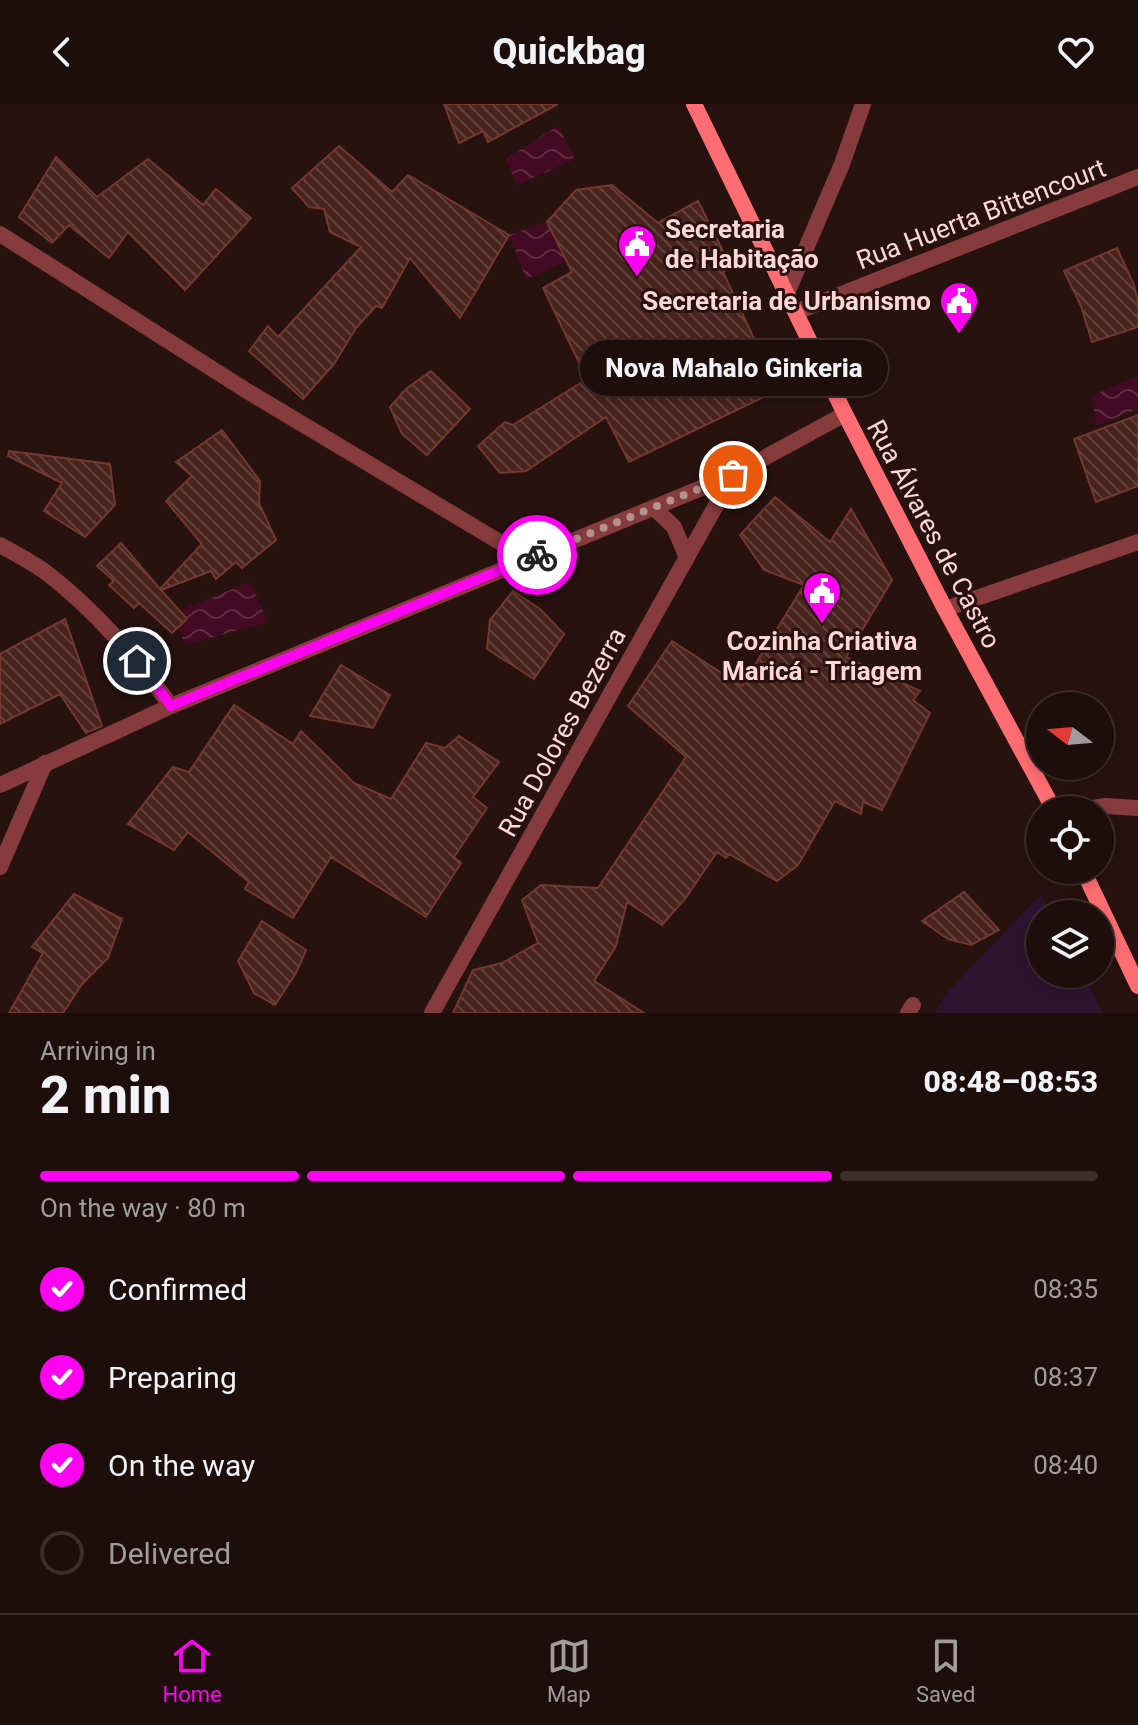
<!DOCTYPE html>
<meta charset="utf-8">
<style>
body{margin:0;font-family:Roboto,sans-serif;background:#251715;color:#f1f3f6;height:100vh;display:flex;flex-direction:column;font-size:30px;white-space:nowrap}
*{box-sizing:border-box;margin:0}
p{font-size:26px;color:#a09c9d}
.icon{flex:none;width:44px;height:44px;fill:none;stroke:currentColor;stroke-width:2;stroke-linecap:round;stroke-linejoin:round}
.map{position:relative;height:909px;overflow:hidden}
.details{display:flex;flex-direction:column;background:#1d0e0c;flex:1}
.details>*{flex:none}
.needle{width:52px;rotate:286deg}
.tools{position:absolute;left:1026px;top:588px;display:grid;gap:16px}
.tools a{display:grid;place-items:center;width:88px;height:88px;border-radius:50%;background:#1d0e0c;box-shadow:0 4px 12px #0003,0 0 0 2px #3b2e2d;font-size:40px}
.pin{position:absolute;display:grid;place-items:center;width:68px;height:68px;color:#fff;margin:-34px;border:4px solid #fff;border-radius:50%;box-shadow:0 2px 8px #0007}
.courier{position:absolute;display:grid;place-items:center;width:80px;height:80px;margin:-40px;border:6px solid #fe03f2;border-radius:50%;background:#fff;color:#222;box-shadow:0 2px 10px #0007}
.bubble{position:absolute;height:56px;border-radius:28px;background:#1d0e0c;box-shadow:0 4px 12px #0003,0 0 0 2px #3b2e2d;font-size:26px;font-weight:800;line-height:56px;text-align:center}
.summary em{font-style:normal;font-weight:800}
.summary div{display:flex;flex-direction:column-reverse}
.summary{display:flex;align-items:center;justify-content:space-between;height:136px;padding:0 40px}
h1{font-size:52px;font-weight:800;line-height:60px}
.bar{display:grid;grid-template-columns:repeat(4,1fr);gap:12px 8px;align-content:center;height:96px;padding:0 40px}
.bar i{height:10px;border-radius:6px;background:#3b2e2d}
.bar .active{background:#fe03f2}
.bar p{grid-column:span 4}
ol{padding:0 40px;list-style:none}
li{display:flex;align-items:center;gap:24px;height:88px}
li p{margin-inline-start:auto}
li .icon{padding:8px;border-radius:50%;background:#fe03f2;color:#fff;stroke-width:4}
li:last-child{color:#a09c9d}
li i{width:44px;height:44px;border:4px solid #3b2e2d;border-radius:50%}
header{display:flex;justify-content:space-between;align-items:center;height:104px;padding:0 40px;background:#1d0e0c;font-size:36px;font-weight:800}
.menu{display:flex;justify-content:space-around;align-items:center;height:112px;border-top:2px solid #3b2e2d;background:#1d0e0c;font-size:22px;color:#a09c9d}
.menu a{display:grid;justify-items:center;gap:4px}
.menu .active{color:#fe03f2}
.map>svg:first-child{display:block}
</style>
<header><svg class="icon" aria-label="back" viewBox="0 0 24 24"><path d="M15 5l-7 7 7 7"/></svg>Quickbag<svg class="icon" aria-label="heart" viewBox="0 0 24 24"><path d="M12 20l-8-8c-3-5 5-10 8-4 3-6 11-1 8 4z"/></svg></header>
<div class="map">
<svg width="1138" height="909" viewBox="0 0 1138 909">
<defs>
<pattern id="water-waves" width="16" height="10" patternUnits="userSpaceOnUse" patternTransform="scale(2)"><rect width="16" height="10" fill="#450a23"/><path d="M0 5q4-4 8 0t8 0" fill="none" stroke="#612d42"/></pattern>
<pattern id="building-back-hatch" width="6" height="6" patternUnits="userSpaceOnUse" patternTransform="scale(2)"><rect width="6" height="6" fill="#48221c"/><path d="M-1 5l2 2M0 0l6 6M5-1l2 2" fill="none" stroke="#63413c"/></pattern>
</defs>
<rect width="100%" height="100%" fill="#271210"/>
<path fill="#2e1331" d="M1041 790 1052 810H1040V870H1083L1103 909H935L945 891Z"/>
<path fill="url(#water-waves)" d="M558 22 575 55 517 81 506 55Z
M547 118 566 157 526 175 509 131Z
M1138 272V305L1097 321 1091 292Z
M250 478 268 518 185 541 174 509Z"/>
<path fill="url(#building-back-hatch)" stroke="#74382e" stroke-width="2" d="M444 0H558L488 38 483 27 459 39Z
M339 42 392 88 408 71 509 131 460 214 410 154 382 204 376 202 356 224 334 260 303 295 249 247 268 222 278 233 361 143 330 128 324 105 309 103 292 84Z
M56 53 97 93 148 55 203 101 216 85 251 114 185 186 128 128 109 154 69 121 52 139 19 113Z
M612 81 658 119 698 97 731 163 723 168 778 286 629 358 606 313 526 367 500 369 478 342 505 318 513 321 587 275 543 184 572 168 547 118 576 86Z
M1117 144 1134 181 1138 198V223L1092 238 1081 202 1064 167Z
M431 267 470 305 427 351 402 330 390 303 406 285Z
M1138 311V382L1096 398 1074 335Z
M222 326 260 377 259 399 276 436 242 464 236 458 216 475 211 467 161 486 187 515 172 529 139 499 134 504 109 481 114 477 97 462 121 439 160 485 202 440 166 397 192 372 176 358Z
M9 347 110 360 115 401 85 433 44 407 62 379 8 352Z
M775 393 830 438 851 405 892 476 846 553 920 587 913 596 930 609 882 706 863 698 861 710 835 697 798 761 777 777 729 750 726 754 717 748 685 795 662 821 627 798 616 842 594 877 644 909H453L473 866 502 859 538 839 522 796 541 781 598 784 686 653 628 602 672 537 742 582 804 481 764 466 740 431Z
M513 487 540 505 564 530 534 575 487 545 490 516Z
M65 515 102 622 86 629 60 590 0 620V550Z
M341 561 390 591 373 624 310 612Z
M234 601 293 640 301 627 354 679 391 695 426 639 445 644 459 632 499 658 473 693 487 704 454 753 461 759 426 813 331 753 293 814 245 785 249 778 188 728 174 746 128 720 173 663 189 668Z
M964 788 999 826 971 841 948 835 922 817Z
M74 790 122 815 108 854 82 880 63 909H9L43 849 32 843Z
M262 817 306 846 296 869 275 901 254 889 238 857Z"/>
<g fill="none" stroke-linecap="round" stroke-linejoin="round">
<path stroke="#863b3c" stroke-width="16" d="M0 130 247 287 528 455
M787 189 842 60 863 0
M796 208 1138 73
M654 404 674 423 687 454
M0 441C16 450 34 459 48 470 97 508 134 552 171 602
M945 505 1138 438
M0 681 171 602 733 371 845 310
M1078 706 1106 702 1138 704
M0 763 45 659
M432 909 733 371
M908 909 913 901"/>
<path stroke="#fe6d72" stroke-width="16" d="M694 0 845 310 945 505 1054 706
M1083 766 1138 882"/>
</g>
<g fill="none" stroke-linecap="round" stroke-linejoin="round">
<path stroke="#b39391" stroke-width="8" stroke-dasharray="0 14.4" d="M537 451 733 371"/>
<path stroke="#fe03f2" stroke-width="10" d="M137 557 171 602 537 451"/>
</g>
<defs>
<symbol id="civic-pin" viewBox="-11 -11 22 30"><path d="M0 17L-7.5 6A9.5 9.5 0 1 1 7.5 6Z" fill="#fe03f2" stroke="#271210"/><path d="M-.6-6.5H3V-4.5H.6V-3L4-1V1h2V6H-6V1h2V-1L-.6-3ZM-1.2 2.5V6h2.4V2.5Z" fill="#fff"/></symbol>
</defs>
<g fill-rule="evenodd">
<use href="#civic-pin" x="615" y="118" width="44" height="60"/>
<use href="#civic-pin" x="937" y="175" width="44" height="60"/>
<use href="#civic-pin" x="800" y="465" width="44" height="60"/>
</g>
<g text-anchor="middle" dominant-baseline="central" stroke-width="6" stroke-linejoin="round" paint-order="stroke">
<g font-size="26" fill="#ffd8d6" stroke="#271210">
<text transform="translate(981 110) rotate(-21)">Rua Huerta Bittencourt</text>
<text transform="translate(934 430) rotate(62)">Rua Álvares de Castro</text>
<text transform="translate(562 628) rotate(-61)">Rua Dolores Bezerra</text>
</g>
<g font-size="26" font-weight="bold" fill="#ffd8d6" stroke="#271210" text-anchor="start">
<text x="665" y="125">Secretaria<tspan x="665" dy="30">de Habitação</tspan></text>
<text x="931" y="197" text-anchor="end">Secretaria de Urbanismo</text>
<text x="822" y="537" text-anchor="middle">Cozinha Criativa<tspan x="822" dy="30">Maricá - Triagem</tspan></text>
</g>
</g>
</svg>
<div class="tools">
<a><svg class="needle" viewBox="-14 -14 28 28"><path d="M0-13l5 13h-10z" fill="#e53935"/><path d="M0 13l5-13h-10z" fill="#a09c9d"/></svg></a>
<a><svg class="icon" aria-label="locate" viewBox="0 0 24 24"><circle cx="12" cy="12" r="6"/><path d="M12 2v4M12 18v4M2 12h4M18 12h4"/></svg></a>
<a><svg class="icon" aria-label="layers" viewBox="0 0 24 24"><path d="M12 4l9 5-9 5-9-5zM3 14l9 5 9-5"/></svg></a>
</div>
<div class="pin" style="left:733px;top:371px;background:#ea580c"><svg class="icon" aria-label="bag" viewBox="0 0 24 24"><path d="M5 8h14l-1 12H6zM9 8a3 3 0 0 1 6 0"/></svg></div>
<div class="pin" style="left:137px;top:557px;background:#1f2937"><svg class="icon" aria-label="home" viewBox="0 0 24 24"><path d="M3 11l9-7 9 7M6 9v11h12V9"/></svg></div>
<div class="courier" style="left:537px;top:451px"><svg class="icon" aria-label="bike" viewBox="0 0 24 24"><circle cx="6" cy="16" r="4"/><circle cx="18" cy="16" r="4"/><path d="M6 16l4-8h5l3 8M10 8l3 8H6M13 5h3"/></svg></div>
<div class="bubble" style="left:580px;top:236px;width:308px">Nova Mahalo Ginkeria</div>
</div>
<section class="details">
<div class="summary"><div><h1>2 min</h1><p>Arriving in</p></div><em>08:48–08:53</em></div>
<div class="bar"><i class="active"></i><i class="active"></i><i class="active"></i><i></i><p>On the way · 80 m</p></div>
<ol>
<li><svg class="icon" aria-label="check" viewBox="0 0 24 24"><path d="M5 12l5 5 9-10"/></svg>Confirmed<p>08:35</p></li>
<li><svg class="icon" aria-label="check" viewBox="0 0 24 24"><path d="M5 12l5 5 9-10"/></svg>Preparing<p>08:37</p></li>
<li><svg class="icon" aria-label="check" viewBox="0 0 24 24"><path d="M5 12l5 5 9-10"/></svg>On the way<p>08:40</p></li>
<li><i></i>Delivered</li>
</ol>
</section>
<nav class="menu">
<a class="active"><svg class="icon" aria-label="home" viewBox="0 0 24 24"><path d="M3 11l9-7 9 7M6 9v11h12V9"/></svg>Home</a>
<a><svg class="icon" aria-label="map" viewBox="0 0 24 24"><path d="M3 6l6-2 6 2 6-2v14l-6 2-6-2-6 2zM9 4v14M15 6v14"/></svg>Map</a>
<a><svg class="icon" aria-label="saved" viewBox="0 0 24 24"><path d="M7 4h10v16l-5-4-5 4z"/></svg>Saved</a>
</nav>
